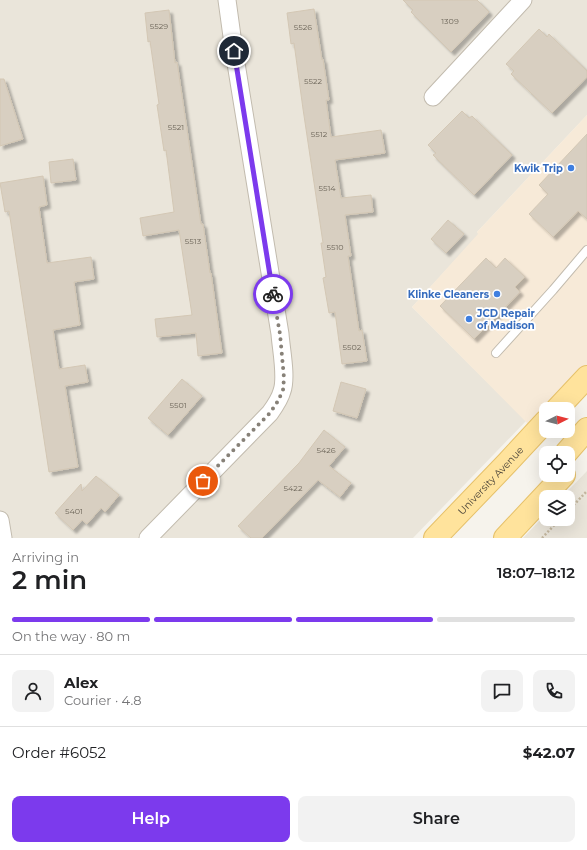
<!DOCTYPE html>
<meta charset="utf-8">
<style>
body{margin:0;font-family:Montserrat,sans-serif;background:#f2f2f2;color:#202124;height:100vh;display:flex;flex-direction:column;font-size:15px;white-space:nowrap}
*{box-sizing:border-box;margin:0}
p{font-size:13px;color:#757577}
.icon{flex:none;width:22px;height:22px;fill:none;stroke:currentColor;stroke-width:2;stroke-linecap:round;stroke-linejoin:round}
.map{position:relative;height:538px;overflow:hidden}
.side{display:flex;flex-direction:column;background:#fff;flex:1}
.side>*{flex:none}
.needle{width:26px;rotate:84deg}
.fabs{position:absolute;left:539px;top:402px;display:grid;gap:8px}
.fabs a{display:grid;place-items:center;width:36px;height:36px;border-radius:8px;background:#fff;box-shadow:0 4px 16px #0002;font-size:20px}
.pin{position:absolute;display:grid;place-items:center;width:34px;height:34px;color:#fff;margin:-17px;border:2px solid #fff;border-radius:50%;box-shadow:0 1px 4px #0007}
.courier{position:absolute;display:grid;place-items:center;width:40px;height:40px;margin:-20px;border:3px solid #7c3aed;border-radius:50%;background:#fff;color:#222;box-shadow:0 1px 5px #0007}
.summary em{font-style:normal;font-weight:600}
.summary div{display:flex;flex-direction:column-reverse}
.summary{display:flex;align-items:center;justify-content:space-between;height:68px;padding:0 12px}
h1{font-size:26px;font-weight:600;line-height:30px}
.bar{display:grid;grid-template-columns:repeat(4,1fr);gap:6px 4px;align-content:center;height:48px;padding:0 12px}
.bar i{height:5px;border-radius:3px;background:#e0e0e0}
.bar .selected{background:#7c3aed}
.bar p{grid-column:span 4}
.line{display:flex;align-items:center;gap:10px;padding:0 12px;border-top:1px solid #e0e0e0}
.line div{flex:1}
.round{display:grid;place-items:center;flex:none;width:42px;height:42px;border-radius:8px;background:#f2f2f2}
.cta{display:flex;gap:8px;margin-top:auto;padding:8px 12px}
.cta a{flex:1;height:46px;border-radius:8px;background:#7c3aed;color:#fff;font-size:16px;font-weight:600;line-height:46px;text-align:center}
.cta a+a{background:#f2f2f2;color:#202124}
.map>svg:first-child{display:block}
</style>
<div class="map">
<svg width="587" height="538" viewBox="0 0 587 538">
<defs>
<filter id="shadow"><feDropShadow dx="3.5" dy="3.5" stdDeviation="1" flood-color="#0004"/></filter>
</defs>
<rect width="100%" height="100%" fill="#f6f3ec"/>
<path fill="#eae5da" d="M0 0H587V115L477 232 479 234 412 307 526 421 413 538H0Z
M587 471V538H523L546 514V519H568V497H562Z"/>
<path fill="#f7ead8" d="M587 115V377L557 409H546V421L536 432 412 307 478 234 477 232Z"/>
<path fill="#d8cfc1" stroke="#d3c7b4" filter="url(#shadow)" d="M403 0H477L489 12 451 52 411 12 413 10Z
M314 9 322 60 323 59 329 100H326L331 137 381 130 385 153 335 160 341 198 371 195 373 212 345 215 351 256H348L359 331 362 330 367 361 342 364 335 312 329 313 323 278 326 277 321 243H323L303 109 294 43 291 44 287 13Z
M169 10 175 63 177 62 201 224H203L210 273H211L222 353 198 356 196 333 157 337 155 319 192 315 179 230 143 236 140 218 174 212 166 150 164 151 157 105 159 104 150 41 148 42 145 13Z
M539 29 547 37 549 34 587 71V77L552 113 511 74 514 71 506 64Z
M0 79H4L23 139 0 146Z
M462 111 469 118 472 116 512 155 474 195 433 155 436 153 428 145Z
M587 134V219L578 211 553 237 529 214 548 194 539 185Z
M73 159 76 180 51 183 49 162Z
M43 176 47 205 39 207 47 263 91 257 94 279 74 282 80 325 53 330 59 369 85 365 88 382 65 386 78 467 49 472 9 211 5 212 0 183Z
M448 220 464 234 446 253 431 239Z
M486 258 496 268 505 258 525 277 515 287 520 292 474 339 440 306Z
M182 379 202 396 168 435 148 418Z
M341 382 366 389 357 418 333 411Z
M324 430 345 447 329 466 351 483 340 497 318 480 262 538H251L238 526 299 463Z
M96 476 119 495 105 512 101 508 87 524 82 520 73 530 55 513 81 484 82 491Z"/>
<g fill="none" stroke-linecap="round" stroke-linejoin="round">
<defs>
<path id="service" d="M496 353 553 290 587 250"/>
<path id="minor" d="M433 97 523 0
M0 520 3 538
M148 538 270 413C275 406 280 399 282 391 287 377 281 349 280 334L234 51 227 0"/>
<g id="primary">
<path d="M557 409 587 377"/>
<path d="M566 453 587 429"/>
<path id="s1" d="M435 538 507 463 546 421"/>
<path d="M505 538 564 475"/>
</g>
</defs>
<use href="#service" stroke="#c2bbae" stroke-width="10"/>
<use href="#minor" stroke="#c2bbae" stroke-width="19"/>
<use href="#primary" stroke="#e6c16a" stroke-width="24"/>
<path stroke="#c4b79f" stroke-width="2.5" stroke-dasharray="2 2" stroke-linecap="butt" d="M568 511 587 491
M542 538 560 519"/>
<use href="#service" stroke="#fff" stroke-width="8"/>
<use href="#minor" stroke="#fff" stroke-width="17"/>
<use href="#primary" stroke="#ffe39c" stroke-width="22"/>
</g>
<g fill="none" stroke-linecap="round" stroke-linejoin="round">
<path stroke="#878178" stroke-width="4" stroke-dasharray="0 7.2" d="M203 481 270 413 278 401 283 390 284 378 280 334 273 294"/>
<path stroke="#7c3aed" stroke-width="5" d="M234 51 273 294"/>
</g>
<g fill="#3f7fe0" stroke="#fff" stroke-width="1.5">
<circle cx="571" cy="168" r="4"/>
<circle cx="497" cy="294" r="4"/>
<circle cx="469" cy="319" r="4"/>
</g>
<g text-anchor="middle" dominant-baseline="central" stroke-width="3.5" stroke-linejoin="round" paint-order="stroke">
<g font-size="8" fill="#6e675b">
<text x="450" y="21">1309</text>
<text x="159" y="26">5529</text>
<text x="303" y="27">5526</text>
<text x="313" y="81">5522</text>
<text x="176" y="127">5521</text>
<text x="319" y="134">5512</text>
<text x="327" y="188">5514</text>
<text x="193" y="241">5513</text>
<text x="335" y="247">5510</text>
<text x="352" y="347">5502</text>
<text x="178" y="405">5501</text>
<text x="326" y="450">5426</text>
<text x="293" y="488">5422</text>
<text x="74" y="511">5401</text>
</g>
<g font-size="10" font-weight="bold" fill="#366cbe" stroke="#fff" text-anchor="end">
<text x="563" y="168">Kwik Trip</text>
<text x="489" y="294">Klinke Cleaners</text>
<text x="477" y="313" text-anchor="start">JCD Repair<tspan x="477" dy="12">of Madison</tspan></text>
</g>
<g font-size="10" fill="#4b4439" stroke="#fff">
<text stroke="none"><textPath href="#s1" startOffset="80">University Avenue</textPath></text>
</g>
</g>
</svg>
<div class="fabs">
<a><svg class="needle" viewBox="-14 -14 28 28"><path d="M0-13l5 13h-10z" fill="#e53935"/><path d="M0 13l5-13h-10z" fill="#757577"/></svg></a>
<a><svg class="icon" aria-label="locate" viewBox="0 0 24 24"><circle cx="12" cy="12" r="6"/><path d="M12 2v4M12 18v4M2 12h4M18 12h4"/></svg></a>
<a><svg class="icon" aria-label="layers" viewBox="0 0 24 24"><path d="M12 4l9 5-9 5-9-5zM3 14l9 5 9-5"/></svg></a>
</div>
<div class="pin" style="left:203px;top:481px;background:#ea580c"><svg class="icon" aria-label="bag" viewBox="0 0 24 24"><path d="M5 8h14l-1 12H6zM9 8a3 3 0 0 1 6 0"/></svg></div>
<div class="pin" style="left:234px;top:51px;background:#1f2937"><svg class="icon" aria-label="home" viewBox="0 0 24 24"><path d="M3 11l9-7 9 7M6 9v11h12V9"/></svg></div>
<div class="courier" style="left:273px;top:294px"><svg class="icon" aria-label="bike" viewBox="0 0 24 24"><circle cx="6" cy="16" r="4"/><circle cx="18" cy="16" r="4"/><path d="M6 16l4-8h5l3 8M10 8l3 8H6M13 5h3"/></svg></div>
</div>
<section class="side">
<div class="summary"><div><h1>2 min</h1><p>Arriving in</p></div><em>18:07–18:12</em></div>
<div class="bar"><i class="selected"></i><i class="selected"></i><i class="selected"></i><i></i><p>On the way · 80 m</p></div>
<div class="line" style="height:72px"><a class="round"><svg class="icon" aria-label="person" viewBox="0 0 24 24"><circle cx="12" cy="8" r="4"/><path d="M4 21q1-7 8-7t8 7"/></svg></a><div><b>Alex</b><p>Courier · 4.8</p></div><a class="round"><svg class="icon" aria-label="chat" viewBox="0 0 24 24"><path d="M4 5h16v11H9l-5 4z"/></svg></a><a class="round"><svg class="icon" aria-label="phone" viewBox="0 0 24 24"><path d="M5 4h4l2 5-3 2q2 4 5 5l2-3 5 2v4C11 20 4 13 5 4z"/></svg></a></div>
<div class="line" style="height:52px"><div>Order #6052</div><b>$42.07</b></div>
<div class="cta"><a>Help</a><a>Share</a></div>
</section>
